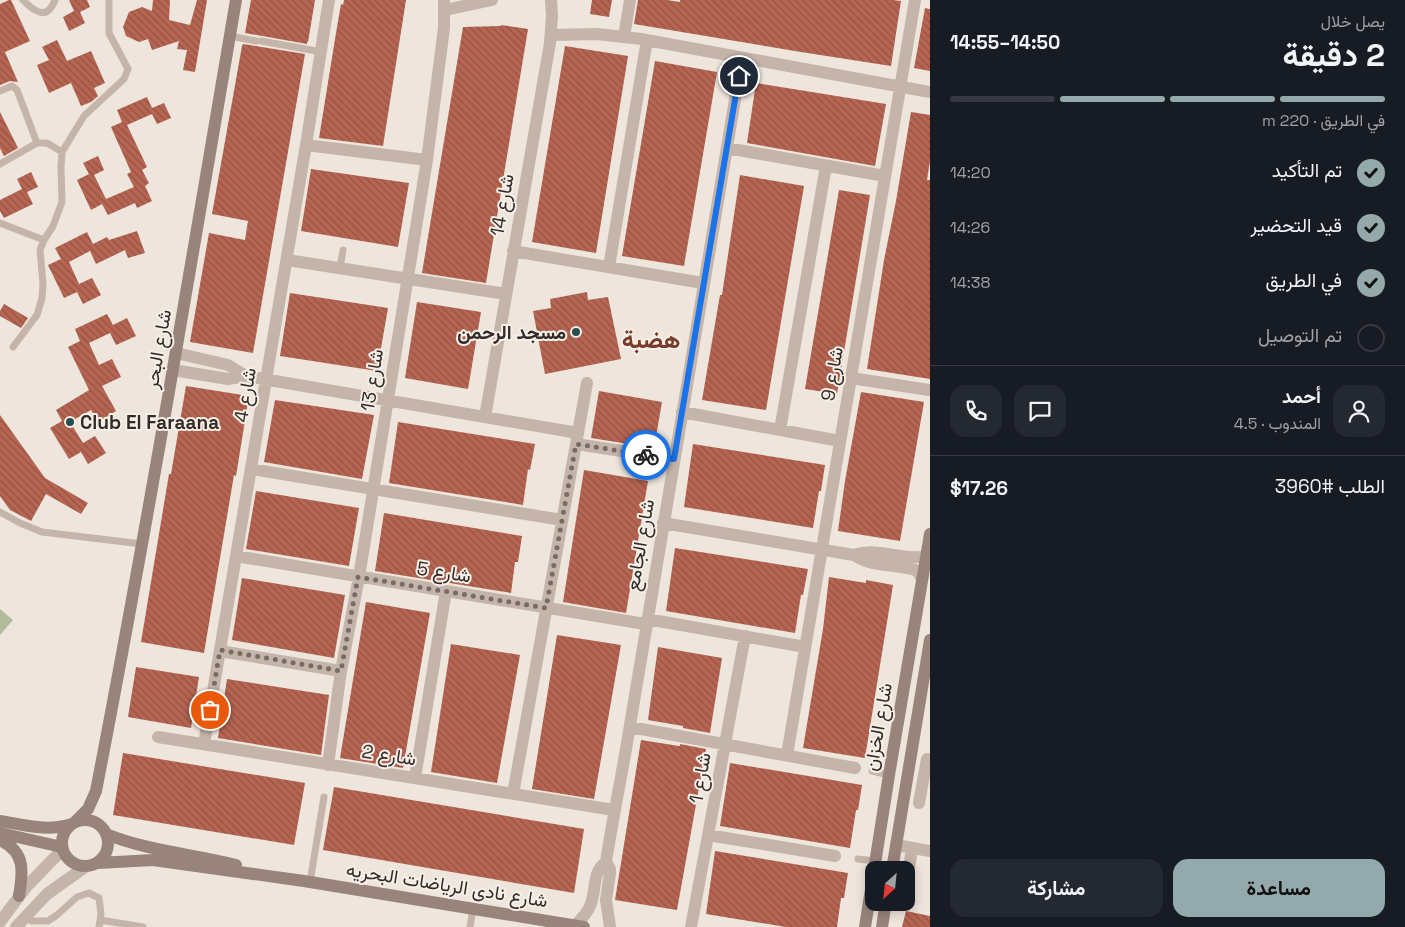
<!DOCTYPE html>
<html lang="ar">
<meta charset="utf-8">
<style>
body{margin:0;font-family:"Space Grotesk",Vazirmatn,sans-serif;background:#242831;color:#f1f3f6;direction:rtl;height:100vh;display:flex;flex-direction:column;font-size:19px;white-space:nowrap}
*{box-sizing:border-box;margin:0}
p{font-size:16px;color:#9ea1a6}
.icon{flex:none;width:28px;height:28px;fill:none;stroke:currentColor;stroke-width:2;stroke-linecap:round;stroke-linejoin:round}
.map{position:relative;flex:1;overflow:hidden;direction:ltr}
.side{display:flex;flex-direction:column;background:#171b24;width:475px}
.side>*{flex:none}
.needle{width:32px;rotate:207deg}
.controls{position:absolute;left:865px;top:861px;display:grid;gap:10px}
.controls a{display:grid;place-items:center;width:50px;height:50px;border-radius:10px;background:#171b24;box-shadow:0 2px 12px #0003;font-size:25px}
.pin{position:absolute;display:grid;place-items:center;width:42px;height:42px;color:#fff;margin:-21px;border:2px solid #fff;border-radius:50%;box-shadow:0 1px 5px #0007}
.courier{position:absolute;display:grid;place-items:center;width:50px;height:50px;margin:-25px;border:4px solid #1a73e8;border-radius:50%;background:#fff;color:#222;box-shadow:0 1px 6px #0007}
.headline em{font-style:normal;font-weight:700}
.headline div{display:flex;flex-direction:column-reverse}
.headline{display:flex;align-items:center;justify-content:space-between;height:85px;padding:0 20px}
h1{font-size:32px;font-weight:700;line-height:38px}
.bar{display:grid;grid-template-columns:repeat(4,1fr);gap:8px 5px;align-content:center;height:60px;padding:0 20px}
.bar i{height:6px;border-radius:4px;background:#363941}
.bar .active{background:#94a9ab}
.bar p{grid-column:span 4}
.line{display:flex;align-items:center;gap:12px;padding:0 20px;border-top:1px solid #363941}
.line div{flex:1}
.round{display:grid;place-items:center;flex:none;width:52px;height:52px;border-radius:15px;background:#242831}
ol{padding:0 20px;list-style:none}
li{display:flex;align-items:center;gap:15px;height:55px}
li p{margin-inline-start:auto}
li .icon{padding:5px;border-radius:50%;background:#94a9ab;color:#111;stroke-width:4}
li:last-child{color:#9ea1a6}
li i{width:28px;height:28px;border:2px solid #363941;border-radius:50%}
.button{display:flex;gap:10px;margin-top:auto;padding:10px 20px}
.button a{flex:1;height:58px;border-radius:15px;background:#94a9ab;color:#111;font-size:20px;font-weight:700;line-height:58px;text-align:center}
.button a+a{background:#242831;color:#f1f3f6}
main{display:flex;flex:1;min-height:0}
.map>svg:first-child{display:block}
</style>
<main>
<section class="side">
<div class="headline"><div><h1>2 دقيقة</h1><p>يصل خلال</p></div><em>14:50–14:55</em></div>
<div class="bar"><i class="active"></i><i class="active"></i><i class="active"></i><i></i><p>في الطريق · 220 m</p></div>
<ol>
<li><svg class="icon" aria-label="check" viewBox="0 0 24 24"><path d="M5 12l5 5 9-10"/></svg>تم التأكيد<p>14:20</p></li>
<li><svg class="icon" aria-label="check" viewBox="0 0 24 24"><path d="M5 12l5 5 9-10"/></svg>قيد التحضير<p>14:26</p></li>
<li><svg class="icon" aria-label="check" viewBox="0 0 24 24"><path d="M5 12l5 5 9-10"/></svg>في الطريق<p>14:38</p></li>
<li><i></i>تم التوصيل</li>
</ol>
<div class="line" style="height:90px"><a class="round"><svg class="icon" aria-label="person" viewBox="0 0 24 24"><circle cx="12" cy="8" r="4"/><path d="M4 21q1-7 8-7t8 7"/></svg></a><div><b>أحمد</b><p>المندوب · 4.5</p></div><a class="round"><svg class="icon" aria-label="chat" viewBox="0 0 24 24"><path d="M4 5h16v11H9l-5 4z"/></svg></a><a class="round"><svg class="icon" aria-label="phone" viewBox="0 0 24 24"><path d="M5 4h4l2 5-3 2q2 4 5 5l2-3 5 2v4C11 20 4 13 5 4z"/></svg></a></div>
<div class="line" style="height:65px"><div>الطلب #3960</div><b>$17.26</b></div>
<div class="button"><a>مساعدة</a><a>مشاركة</a></div>
</section>
<div class="map">
<svg width="930" height="927" viewBox="0 0 930 927">
<defs>
<pattern id="building-back-hatch" width="6" height="6" patternUnits="userSpaceOnUse" patternTransform="scale(1.25)"><rect width="6" height="6" fill="#b66552"/><path d="M-1 5l2 2M0 0l6 6M5-1l2 2" fill="none" stroke="#955344"/></pattern>
</defs>
<rect width="100%" height="100%" fill="#eee5dc"/>
<path fill="#b3bb9e" d="M0 609 13 620 0 635Z"/>
<path fill="url(#building-back-hatch)" d="M9 0H11L30 41 5 52 18 82 10 81 0 85V4Z
M69 0H87L90 7 80 12 85 23 69 31 63 17 74 11Z
M153 0H170L169 20 190 25 197 0H207L195 72 183 70 187 50 177 49 179 41 152 50 148 39 139 42 126 36 123 27 129 12 142 7 152 11Z
M251 0H315L308 42H307V44L245 33Z
M344 0H406L383 146 319 138 336 33 341 4 343 5Z
M592 0H612L609 17 590 14Z
M638 0H667L680 2V0H893L901 1 891 66 801 52 634 24Z
M925 8 930 9V71L914 68Z
M501 25 528 29 486 283 422 273 463 27 501 26Z
M57 40 67 61 91 51 105 83 94 88 98 96 91 102 81 106 71 83 49 93 37 65 49 60 42 47Z
M243 44 305 54 253 353 190 342 209 233 245 240 248 221 212 214 242 46Z
M565 46 628 56 596 253 532 242Z
M655 61 717 72 684 266 622 256Z
M756 83 886 104 875 166 747 143Z
M147 97 152 108 164 103 171 118 157 124 152 114 127 125 147 167 142 170 149 183 145 186 152 201 137 208 135 203 108 215 102 204 91 210 77 180 89 174 83 163 98 156 104 170 94 175 106 199 134 187 127 174 131 172 111 127 122 122 117 110Z
M0 112 18 148 4 156 0 148Z
M911 112 930 115V161L927 180H930V379L867 369 884 260 896 201Z
M311 169 409 183 398 247 301 231Z
M31 172 38 187 27 192 33 204 4 218 0 211V200L22 189 17 179Z
M740 175 804 186 766 410 702 400 715 324 720 295H722Z
M839 190 870 195 837 394 805 389Z
M137 231 145 253 128 258 125 250 96 264 90 251 69 262 79 284 92 278 101 295 83 304 77 292 64 298 48 265 61 259 55 248 87 232 93 244 107 237 109 240Z
M587 292 588 300 608 297 621 359 545 374 533 311 551 308 550 299Z
M290 293 388 308 377 371 280 356Z
M417 302 481 312 468 389 405 378Z
M4 304 28 318 21 328 0 316V311Z
M107 314 113 325 127 318 136 336 116 345 110 333 89 343 99 365 112 359 121 377 102 386 116 411 98 422 91 410 70 422 83 443 95 436 106 453 88 464 81 452 69 459 50 428 62 421 56 410 89 390 68 347 80 341 75 329Z
M186 386 249 396 236 476 234 475 204 653 141 642 169 474H171Z
M599 391 662 402 654 448 591 438Z
M861 392 924 402 900 541 838 531 845 481Z
M275 400 374 415 362 479 264 462Z
M0 415 45 478 88 503 81 514 46 494 31 521 10 510 0 496Z
M398 422 535 444 530 470 528 469 523 505 389 483Z
M693 444 825 465 821 491H819L813 528 684 507Z
M584 470 648 481 626 613 563 602Z
M256 491 359 508 349 566 246 549Z
M384 513 522 536 518 562H515L511 593 375 571Z
M675 548 808 569 803 595H801L795 633 666 611Z
M829 577 866 583V580L893 585 865 758 803 748 823 629Z
M242 578 345 595 334 658 232 640Z
M366 602 430 613 403 768 340 758Z
M557 635 621 645 594 799 532 789Z
M451 644 520 655 497 783 431 772Z
M658 647 722 658 710 733 683 728V726L648 720Z
M136 667 199 677 191 728 128 717Z
M227 679 329 695 321 755 218 738Z
M641 740 679 746H680V744L706 749 677 910 615 900Z
M123 753 305 783 294 845 113 815Z
M730 763 862 785 858 810H856L850 848 720 826Z
M334 787 584 829 574 893 323 850Z
M715 851 848 873 844 898H841L837 927H786L706 914Z
M906 911 930 916V927H902Z"/>
<g fill="none" stroke-linecap="round" stroke-linejoin="round">
<path stroke="#c5b4a9" stroke-width="7" d="M23 0C35 12 47 21 55 0
M230 36 256 41
M261 41 322 52
M0 91 12 86 17 90 37 143
M0 164 37 143H47L62 152
M0 223 44 240
M340 268 343 250
M13 347 37 315 42 298 43 284 40 250 44 240 53 226 62 202 61 167 62 152 84 116 124 79 128 69 109 33V0
M0 512 20 523 42 532 142 544
M872 771 889 775
M858 859 875 861
M310 882 324 797
M24 918 32 921H48L57 915 77 897 89 893 99 898 101 914 99 927
M100 920 143 927
M470 927 473 909"/>
<path stroke="#c5b4a9" stroke-width="12" d="M445 10 492 0
M551 35 597 34 641 39 930 92
M624 37 630 0
M306 145 427 160
M727 148 885 176
M513 251 703 283
M287 260 506 294
M609 267 647 40
M176 353 228 365 246 376
M173 370 228 379 246 376 578 433
M851 378 929 390
M682 412 840 441
M485 417 550 43 552 16 551 0
M780 430 826 166
M576 444 674 459
M251 469 562 520
M663 523 854 555C872 568 894 563 915 570L918 572 922 579
M854 555C878 547 900 560 926 557
M236 556 645 624
M647 619 805 647
M220 651 341 671
M630 727 855 768
M158 737 614 810
M204 744 306 145 329 0
M787 755 915 0
M328 765 341 671 359 577 427 160 444 28V0
M415 778 446 591
M513 794 587 383
M919 803 927 759
M708 835 835 856
M896 845 930 851
M907 884 912 848
M0 922 27 886 62 850
M575 926C580 920 587 914 590 906 597 891 591 873 606 862
M16 927 47 894 85 867
M610 927 606 900 610 873V869L606 862C613 816 623 770 630 725 666 502 704 280 742 58
M691 927 745 636"/>
<path stroke="#98847b" stroke-width="12" d="M62 843a23 23 0 1 1 46 0a23 23 0 1 1-46 0Z
M0 821C25 825 47 832 72 824
M75 822 88 809 96 791C147 528 191 264 236 0
M0 833 62 847
M106 834C148 851 193 854 236 865
M0 840C26 852 23 872 19 896
M98 863 153 860 304 881 584 927
M892 870 930 640
M865 927 889 775 930 534
M882 927 886 902"/>
</g>
<g fill="none" stroke-linecap="round" stroke-linejoin="round">
<path stroke="#746c67" stroke-width="5" stroke-dasharray="0 9" d="M210 710 220 650 341 671 358 577 546 608 576 444 646 455"/>
<path stroke="#1a73e8" stroke-width="6" d="M646 455 674 459 739 76"/>
</g>
<g fill="#234f4f" stroke="#f7efe7" stroke-width="2">
<circle cx="576" cy="332" r="5"/>
<circle cx="70" cy="422" r="5"/>
</g>
<g text-anchor="middle" dominant-baseline="central" stroke-width="4" stroke-linejoin="round" paint-order="stroke">
<g font-size="19" fill="#332b28" stroke="#f7efe7">
<text transform="translate(502 205) rotate(-80)">شارع 14</text>
<text transform="translate(158 349) rotate(-80)">شارع البحر</text>
<text transform="translate(832 374) rotate(-80)">شارع 9</text>
<text transform="translate(372 380) rotate(-81)">شارع 13</text>
<text transform="translate(245 395) rotate(-80)">شارع 4</text>
<text transform="translate(640 545) rotate(-80)">شارع الجامع</text>
<text transform="translate(444 572) rotate(9)">شارع 5</text>
<text transform="translate(878 727) rotate(-80)">شارع الخزان</text>
<text transform="translate(389 755) rotate(9)">شارع 2</text>
<text transform="translate(700 778) rotate(-80)">شارع 1</text>
<text transform="translate(447 885) rotate(9)">شارع نادى الرياضات البحريه</text>
</g>
<g font-size="19" font-weight="bold" fill="#332b28" stroke="#f7efe7" text-anchor="end">
<text x="566" y="332">مسجد الرحمن</text>
<text x="80" y="422" text-anchor="start">Club El Faraana</text>
</g>
<g font-size="24" font-weight="bold" fill="#783a2b" stroke="#f7efe7">
<text x="651" y="339">هضبة</text>
</g>
</g>
</svg>
<div class="controls">
<a><svg class="needle" viewBox="-14 -14 28 28"><path d="M0-13l5 13h-10z" fill="#e53935"/><path d="M0 13l5-13h-10z" fill="#9ea1a6"/></svg></a>
</div>
<div class="pin" style="left:210px;top:710px;background:#ea580c"><svg class="icon" aria-label="bag" viewBox="0 0 24 24"><path d="M5 8h14l-1 12H6zM9 8a3 3 0 0 1 6 0"/></svg></div>
<div class="pin" style="left:739px;top:76px;background:#1f2937"><svg class="icon" aria-label="home" viewBox="0 0 24 24"><path d="M3 11l9-7 9 7M6 9v11h12V9"/></svg></div>
<div class="courier" style="left:646px;top:455px"><svg class="icon" aria-label="bike" viewBox="0 0 24 24"><circle cx="6" cy="16" r="4"/><circle cx="18" cy="16" r="4"/><path d="M6 16l4-8h5l3 8M10 8l3 8H6M13 5h3"/></svg></div>
</div>
</main>
